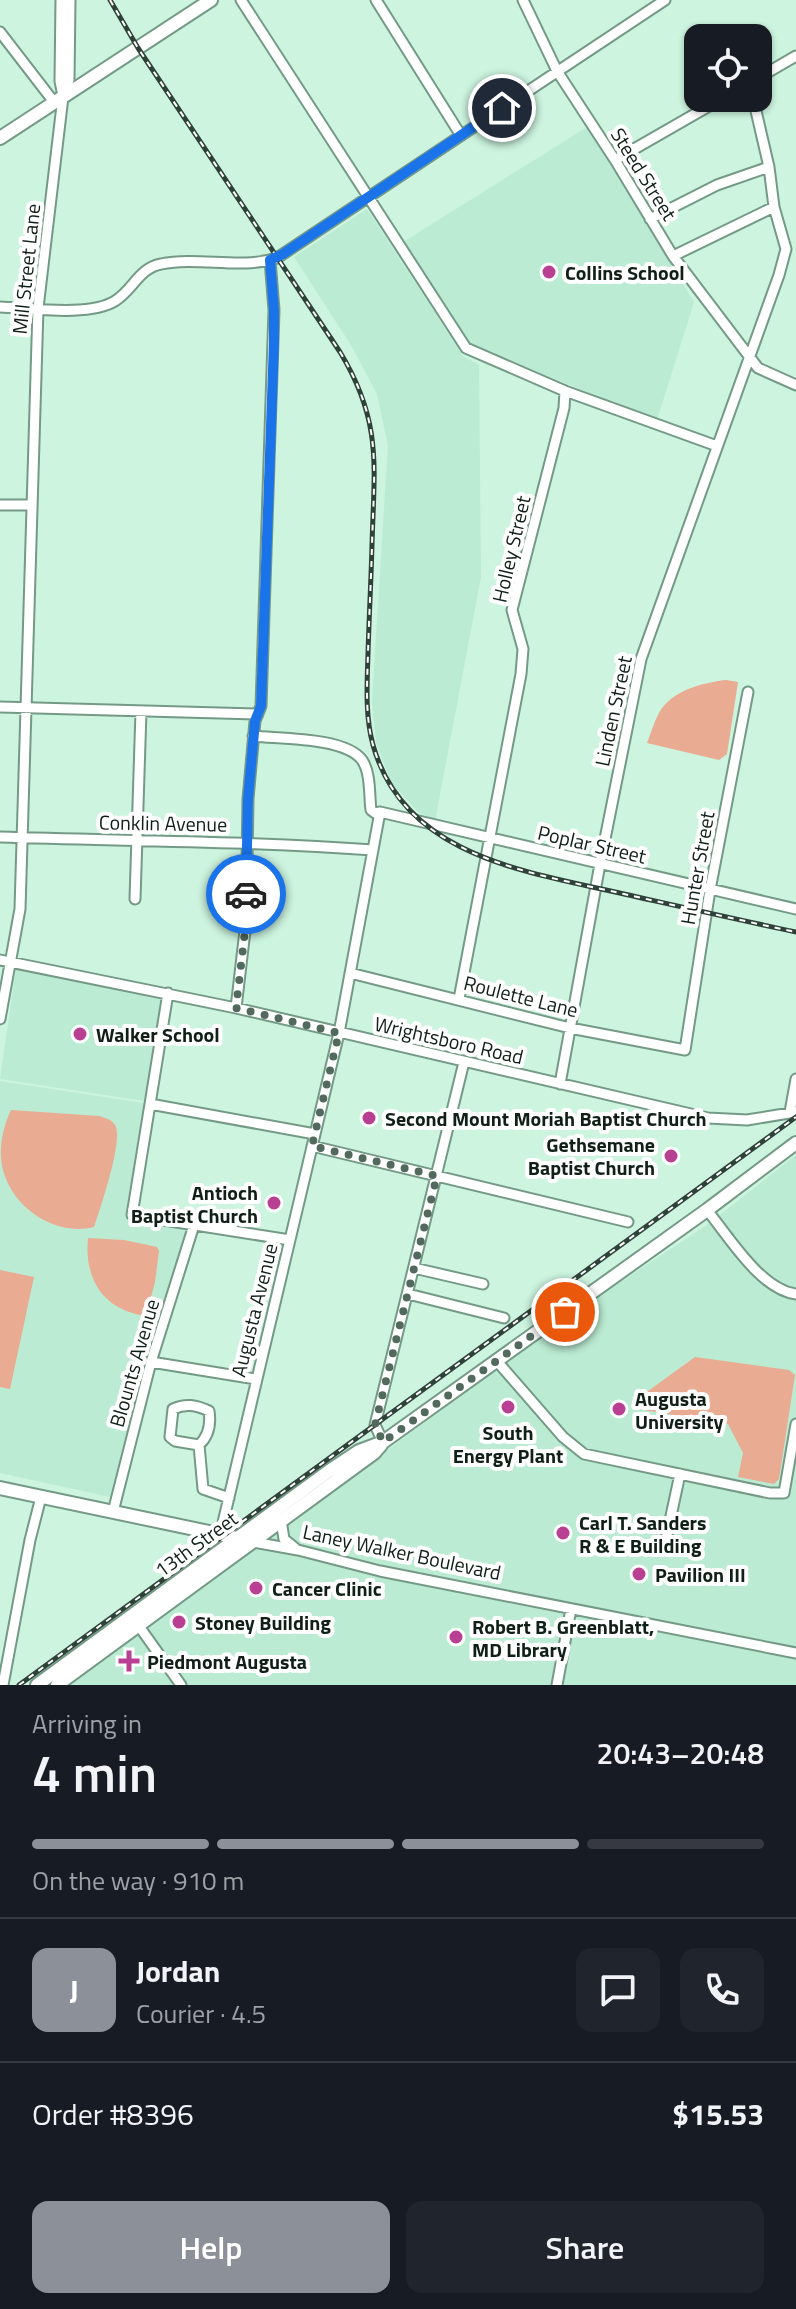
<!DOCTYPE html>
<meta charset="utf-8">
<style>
body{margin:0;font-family:"Titillium Web",sans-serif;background:#20242c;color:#f1f3f6;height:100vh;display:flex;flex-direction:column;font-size:30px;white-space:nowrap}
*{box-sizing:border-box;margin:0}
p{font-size:26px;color:#9ea1a6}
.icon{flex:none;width:44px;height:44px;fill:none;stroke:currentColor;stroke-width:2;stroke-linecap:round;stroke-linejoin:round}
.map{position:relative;height:1685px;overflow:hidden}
.side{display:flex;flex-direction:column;background:#171b24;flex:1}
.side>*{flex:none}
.tools{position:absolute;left:684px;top:24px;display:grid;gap:16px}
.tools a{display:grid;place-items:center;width:88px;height:88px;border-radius:16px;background:#171b24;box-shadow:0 2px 6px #0004;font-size:40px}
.pin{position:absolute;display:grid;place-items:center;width:68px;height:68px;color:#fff;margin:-34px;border:4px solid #fff;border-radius:50%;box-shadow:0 2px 8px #0007}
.courier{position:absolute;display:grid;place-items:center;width:80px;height:80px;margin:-40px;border:6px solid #1a73e8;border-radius:50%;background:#fff;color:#222;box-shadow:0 2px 10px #0007}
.headline em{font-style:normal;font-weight:600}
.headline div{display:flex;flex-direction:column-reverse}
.headline{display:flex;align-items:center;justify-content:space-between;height:136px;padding:0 32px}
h1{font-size:52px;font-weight:600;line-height:60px}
.bar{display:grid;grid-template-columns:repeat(4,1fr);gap:12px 8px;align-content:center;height:96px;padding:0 32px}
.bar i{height:10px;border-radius:6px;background:#363941}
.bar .active{background:#8c9099}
.bar p{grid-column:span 4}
.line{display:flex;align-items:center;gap:20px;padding:0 32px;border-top:2px solid #363941}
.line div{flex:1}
.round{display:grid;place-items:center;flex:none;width:84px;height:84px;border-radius:16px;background:#20242c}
.button{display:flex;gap:16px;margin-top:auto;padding:16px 32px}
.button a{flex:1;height:92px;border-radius:16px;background:#8c9099;color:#fff;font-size:32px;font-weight:600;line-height:92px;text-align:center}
.button a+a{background:#20242c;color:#f1f3f6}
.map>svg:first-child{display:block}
</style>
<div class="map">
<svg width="796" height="1685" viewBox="0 0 796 1685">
<rect width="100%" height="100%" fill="#ccf4df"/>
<path fill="#bbebd2" d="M587 127 694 302 657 420 471 345 403 242Z
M367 209 463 356 479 365 481 577 435 821 418 812 391 782 376 742 372 701 388 446 377 394 351 345 294 257Z
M16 969 161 999 144 1101 0 1079Z
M0 1081 144 1103 125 1217 190 1227 154 1330 110 1497 0 1473Z
M796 1155V1685H187L147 1630 155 1622 463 1394 613 1287 707 1225Z
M137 1635 140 1636 174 1685H68Z"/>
<path fill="#e9ab92" d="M726 680 738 682 727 754 719 760 647 743C651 733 654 722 659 713 672 690 702 683 726 680Z
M11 1110 99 1116C105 1118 111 1119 115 1125 124 1139 100 1209 94 1227 52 1238 4 1202 1 1158 0 1142 4 1125 11 1110Z
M88 1238 124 1240 157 1247 159 1251 155 1282 146 1316C103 1310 84 1279 88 1238Z
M0 1270 34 1277 10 1389 0 1387Z
M695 1357 789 1370 795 1375 779 1479 774 1484 738 1477 743 1453 728 1424 632 1408 633 1402Z"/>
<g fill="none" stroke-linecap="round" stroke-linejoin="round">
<defs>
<path id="minor" d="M61 0 60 81 63 96
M241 0 466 348 565 391 717 446
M376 0 460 134
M523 0 557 71 615 160 673 256 758 368 796 385
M0 32 54 102
M758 78 796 56
M615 160 723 98
M650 219 717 185 769 167
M673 256 774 207
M0 307C31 308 89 317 115 301 133 290 139 268 161 264 199 256 240 270 277 258L665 0
M0 505H32
M0 707 258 714
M253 736C280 739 345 737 362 760 371 773 369 795 371 810L375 813 380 812 796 909
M0 837C124 841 249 841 373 850
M135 899 141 711
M0 960 236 1008 708 1118 747 1120 796 1112
M350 973 570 1028 685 1050 710 890 748 692
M168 993 132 1215 290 1240
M459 999 521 674 523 649 512 610 564 408 565 391
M236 1008 246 922 248 799 255 721 261 706 274 310 270 260
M0 1019 20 909 38 308 63 97 69 80 70 0
M560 1084 600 864 641 659 779 275 786 249 774 207 769 167 753 98
M150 1104 315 1134
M790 1112 796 1079
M312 1146 628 1222
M707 1210C729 1237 761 1290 796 1294
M414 1268 483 1284
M408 1294 504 1318
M496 1360 563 1437 584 1454 770 1493H784L796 1424
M151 1362 256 1379
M383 1442 375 1425 464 1062
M199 1445 175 1441 170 1437 173 1409C186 1403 196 1405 209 1411 211 1424 209 1436 199 1445L203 1489 229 1498
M113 1512 151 1362 194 1225
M281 1520 284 1539 295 1548
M220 1535 339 1033 380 812
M253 1542 298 1550 380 1571 796 1653
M665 1544 680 1474
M136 1622 181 1685
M3 1685 30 1540 41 1497
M557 1685 571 1609"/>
<path id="major" d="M0 138 211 0
M0 1488 242 1539
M37 1685 329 1471 359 1451 383 1442 707 1210 796 1143
M57 1685 374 1453 381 1445"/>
</defs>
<use href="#minor" stroke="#749a86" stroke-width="13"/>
<use href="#major" stroke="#749a86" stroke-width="16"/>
<use href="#minor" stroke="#fff" stroke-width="9"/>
<use href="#major" stroke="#fff" stroke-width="12"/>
<defs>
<path id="rail" d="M110 0 138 48 340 352C383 423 374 467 372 545 371 582 369 618 368 654 367 684 365 716 373 745 404 857 528 872 624 894 682 907 739 920 796 932
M19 1685 796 1117"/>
</defs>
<use href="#rail" stroke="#2f4239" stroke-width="5"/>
<use href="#rail" stroke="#fff" stroke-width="2" stroke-dasharray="6" stroke-linecap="butt"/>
</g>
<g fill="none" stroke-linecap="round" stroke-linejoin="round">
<path stroke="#526a5e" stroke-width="8" stroke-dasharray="0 14.4" d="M246 894V922L236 1008 339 1033 312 1146 437 1176 375 1425 383 1442 565 1312"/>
<path stroke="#1a73e8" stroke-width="10" d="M246 894 248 799 255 721 261 706 274 342V310L270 260 283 254 502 108"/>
</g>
<g fill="#b93f93" stroke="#fff" stroke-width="3">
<circle cx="549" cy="272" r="8"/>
<circle cx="80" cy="1034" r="8"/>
<circle cx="369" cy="1118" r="8"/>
<circle cx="671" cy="1156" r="8"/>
<circle cx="274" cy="1203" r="8"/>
<circle cx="508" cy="1407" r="8"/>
<circle cx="619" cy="1409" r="8"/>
<circle cx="563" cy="1533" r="8"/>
<circle cx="639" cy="1574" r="8"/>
<circle cx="256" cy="1588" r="8"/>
<circle cx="179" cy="1622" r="8"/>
<circle cx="456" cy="1637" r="8"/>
<path d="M125 1649h8v8h8v8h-8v8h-8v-8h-8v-8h8z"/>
</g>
<g text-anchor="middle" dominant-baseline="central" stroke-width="8" stroke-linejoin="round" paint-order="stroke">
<g font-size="20" fill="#101f18" stroke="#fff">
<text transform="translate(644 174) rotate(58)">Steed Street</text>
<text transform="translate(26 269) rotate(-84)">Mill Street Lane</text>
<text transform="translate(511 549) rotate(-77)">Holley Street</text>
<text transform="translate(613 711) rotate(-78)">Linden Street</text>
<text transform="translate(163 823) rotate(1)">Conklin Avenue</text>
<text transform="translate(592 844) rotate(13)">Poplar Street</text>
<text transform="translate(697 868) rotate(-80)">Hunter Street</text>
<text transform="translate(521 996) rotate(14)">Roulette Lane</text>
<text transform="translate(449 1040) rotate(13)">Wrightsboro Road</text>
<text transform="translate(254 1310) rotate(-76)">Augusta Avenue</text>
<text transform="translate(134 1363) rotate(-74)">Blounts Avenue</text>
<text transform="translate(196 1544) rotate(-36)">13th Street</text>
<text transform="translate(402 1552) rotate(12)">Laney Walker Boulevard</text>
</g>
<g font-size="20" font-weight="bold" fill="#101f18" stroke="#fff" text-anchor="start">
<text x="565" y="272">Collins School</text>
<text x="96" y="1034">Walker School</text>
<text x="385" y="1118">Second Mount Moriah Baptist Church</text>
<text x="655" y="1144" text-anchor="end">Gethsemane<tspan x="655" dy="23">Baptist Church</tspan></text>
<text x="258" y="1192" text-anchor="end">Antioch<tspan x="258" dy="23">Baptist Church</tspan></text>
<text x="635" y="1398">Augusta<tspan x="635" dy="23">University</tspan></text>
<text x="508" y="1432" text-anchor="middle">South<tspan x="508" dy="23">Energy Plant</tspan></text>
<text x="579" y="1522">Carl T. Sanders<tspan x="579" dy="23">R &amp; E Building</tspan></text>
<text x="655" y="1574">Pavilion III</text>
<text x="272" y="1588">Cancer Clinic</text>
<text x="195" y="1622">Stoney Building</text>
<text x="472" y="1626">Robert B. Greenblatt,<tspan x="472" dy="23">MD Library</tspan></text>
<text x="147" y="1661">Piedmont Augusta</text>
</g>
</g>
</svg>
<div class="tools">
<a><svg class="icon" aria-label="locate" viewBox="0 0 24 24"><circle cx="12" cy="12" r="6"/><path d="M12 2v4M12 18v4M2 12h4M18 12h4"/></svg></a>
</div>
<div class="pin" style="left:565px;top:1312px;background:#ea580c"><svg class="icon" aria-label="bag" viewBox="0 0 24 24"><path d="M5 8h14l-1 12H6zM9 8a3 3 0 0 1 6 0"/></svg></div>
<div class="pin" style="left:502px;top:108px;background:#1f2937"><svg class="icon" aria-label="home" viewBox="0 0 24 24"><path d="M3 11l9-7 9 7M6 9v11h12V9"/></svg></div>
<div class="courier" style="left:246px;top:894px"><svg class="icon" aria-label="car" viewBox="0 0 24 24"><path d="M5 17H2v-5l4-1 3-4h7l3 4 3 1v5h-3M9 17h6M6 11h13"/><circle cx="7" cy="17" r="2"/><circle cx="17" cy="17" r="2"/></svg></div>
</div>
<section class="side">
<div class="headline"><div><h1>4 min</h1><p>Arriving in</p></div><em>20:43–20:48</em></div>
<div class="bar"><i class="active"></i><i class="active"></i><i class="active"></i><i></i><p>On the way · 910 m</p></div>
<div class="line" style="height:144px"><b class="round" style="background:#8c9099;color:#fff">J</b><div><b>Jordan</b><p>Courier · 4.5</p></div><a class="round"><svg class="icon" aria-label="chat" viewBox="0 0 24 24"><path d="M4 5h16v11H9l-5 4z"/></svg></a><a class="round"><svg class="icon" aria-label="phone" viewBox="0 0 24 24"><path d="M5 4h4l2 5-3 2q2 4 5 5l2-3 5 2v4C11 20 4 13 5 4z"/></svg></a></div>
<div class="line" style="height:104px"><div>Order #8396</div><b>$15.53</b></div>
<div class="button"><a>Help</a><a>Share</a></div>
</section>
